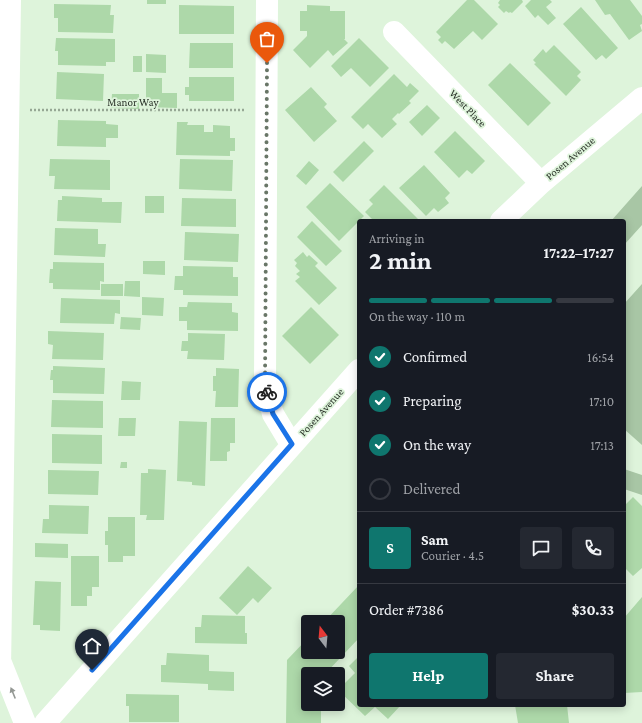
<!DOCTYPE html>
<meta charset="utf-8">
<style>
body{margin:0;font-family:"Crimson Pro",serif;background:#242831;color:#f1f3f6;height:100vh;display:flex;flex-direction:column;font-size:15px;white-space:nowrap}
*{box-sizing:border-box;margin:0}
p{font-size:13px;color:#9ea1a6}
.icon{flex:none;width:22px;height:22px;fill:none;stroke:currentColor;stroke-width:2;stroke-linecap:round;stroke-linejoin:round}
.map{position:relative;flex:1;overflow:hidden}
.drawer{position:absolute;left:357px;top:219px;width:269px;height:488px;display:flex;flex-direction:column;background:#171b24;border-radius:4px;box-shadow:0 2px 10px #0003}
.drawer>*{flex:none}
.needle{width:26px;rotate:344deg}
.controls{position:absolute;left:301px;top:615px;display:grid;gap:8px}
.controls a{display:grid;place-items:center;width:44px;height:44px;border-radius:4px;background:#171b24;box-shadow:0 2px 10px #0003;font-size:20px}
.pin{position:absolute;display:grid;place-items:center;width:34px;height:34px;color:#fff;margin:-41px -17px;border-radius:50% 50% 50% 0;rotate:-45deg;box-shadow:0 0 4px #0007}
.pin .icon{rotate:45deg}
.courier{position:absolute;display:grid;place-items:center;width:40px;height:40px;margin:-20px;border:3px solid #1a73e8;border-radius:50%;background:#fff;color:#222;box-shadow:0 1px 5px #0007}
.overview em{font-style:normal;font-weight:700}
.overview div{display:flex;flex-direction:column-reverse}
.overview{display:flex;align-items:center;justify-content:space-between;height:68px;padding:0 12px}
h1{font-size:26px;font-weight:700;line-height:30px}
.bar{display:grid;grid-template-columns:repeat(4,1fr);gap:6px 4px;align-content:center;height:48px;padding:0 12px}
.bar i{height:5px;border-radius:3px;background:#363941}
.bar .on{background:#0f766e}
.bar p{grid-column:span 4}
.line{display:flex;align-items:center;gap:10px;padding:0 12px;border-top:1px solid #363941}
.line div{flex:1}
.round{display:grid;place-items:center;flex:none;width:42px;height:42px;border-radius:4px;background:#242831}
ol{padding:0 12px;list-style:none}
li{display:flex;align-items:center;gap:12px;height:44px}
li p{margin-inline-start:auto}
li .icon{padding:4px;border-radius:50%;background:#0f766e;color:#fff;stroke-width:4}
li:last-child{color:#9ea1a6}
li i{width:22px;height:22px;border:2px solid #363941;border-radius:50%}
.cta{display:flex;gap:8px;margin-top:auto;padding:8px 12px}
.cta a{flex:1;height:46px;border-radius:4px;background:#0f766e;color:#fff;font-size:16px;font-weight:700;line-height:46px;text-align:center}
.cta a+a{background:#242831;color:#f1f3f6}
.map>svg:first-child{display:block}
</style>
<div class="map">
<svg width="642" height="723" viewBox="0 0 642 723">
<rect width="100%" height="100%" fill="#def4db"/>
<path fill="#a8c6a5" d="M642 186V225L624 245V221H611Z
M642 284V445L624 429V304Z
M624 469 642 475V495L624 489Z"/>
<path fill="#add8a9" d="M147 0H166V4H147Z
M467 0H474L498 24 482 40 473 31 454 49 445 41 442 44 438 40 441 37 436 32Z
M500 0H522L523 2 512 13 510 12 509 13 506 11 504 13 498 7 500 5 498 3Z
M531 0H550L552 2 546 7 556 18 548 25 538 15 535 18 525 6Z
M595 0H630L642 16V24L640 25 642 31 629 40 610 14 605 15Z
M54 4 111 5 110 15H114L113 33 58 32V18H54Z
M179 5 234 6V34H179Z
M307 5 330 6V11H345V39H344L348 43 333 56 328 50 310 68 293 50 307 36V31H300V11H307Z
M581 7 618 48 606 59 602 55 596 60 563 24Z
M56 38 115 39V62H106V66L58 65V51H55Z
M359 38 389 68 370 87 351 68 341 77 331 66Z
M190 43H233V68H189Z
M554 45 581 72 577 76 581 80 566 96 534 64 536 63 533 60 543 49 546 53Z
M146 54 166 55V73L146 72Z
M133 56H142V72H133Z
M510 63 551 103 528 126 488 85Z
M57 72 104 74 103 101 56 99Z
M394 74 407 87 410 83 419 91 409 101 411 103 399 114 398 113 392 119 397 124 382 138 368 124 363 129 351 117Z
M189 77H234V101H189V95H185V87H189Z
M146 78H162V93H177V108L146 107Z
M311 87 327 104 324 107 337 121 314 142 285 110Z
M112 94H139V109L111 108Z
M427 105 440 118 422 136 409 122Z
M58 120 106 121V124L118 125V138H106V147L57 146Z
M177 122H188L187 125H204V132H213V125L230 126V138H235V151H230V156L176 155Z
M455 131 485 161 472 174 467 170 459 178 434 152Z
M364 141 374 151 343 182 333 172Z
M50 159 110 160V190L54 189 55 176H49Z
M180 159 233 160 232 191 179 189Z
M309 161 319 170 306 185 296 176Z
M424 165 450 193 445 198 449 203 438 212 434 208 426 216 399 188Z
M330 183 364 216 339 241 306 207Z
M384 185 420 221H374L365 212 373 204 369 200Z
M62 196 102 198V202H122L121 223 57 221 58 200H62Z
M145 196H164V213H145Z
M182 198 236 199V227L181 226Z
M312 221 342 251 326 266 297 237Z
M55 228 98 229V244H106L105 257 54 255Z
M185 232 239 234 238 262 184 260Z
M303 252 307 257 309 255 318 263 315 266 337 288 319 305 295 281 300 277 296 274 300 271 295 266 297 263 294 260Z
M143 261H165V275L143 274Z
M53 262 104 263V282L100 281V290L53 289V283H49L50 269H53Z
M183 266 233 267V277H238V296L183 295V290H174L175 276H183Z
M125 281H140V297L124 296Z
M101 284H123V296H101Z
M142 297 164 298 163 316 142 315Z
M61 298 120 300V314L115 313 114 324 60 323Z
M188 302 232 303V312L238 313V331L187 330V321H179V307H187Z
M311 307 339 335 310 364 282 336Z
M121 317 141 318 140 330 120 329Z
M48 331 104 333 103 360 52 359 53 345 48 344Z
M188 333 225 334 224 360 187 359 188 351H181L182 341H188Z
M53 366 105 368 104 394 53 393V380H50L51 370H53Z
M216 368 239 369 238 407H215L216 391H213V376H216Z
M122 381 141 382 140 400H121Z
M52 400 103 401V428L51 427Z
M119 418H136L135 436H118Z
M211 418H235V443H230V451L227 452V461H210Z
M179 421 207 422 205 486 192 485V482L177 481Z
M52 434 102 435V464L52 463Z
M121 462H127V468H120Z
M148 469 166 470 164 520H146L147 515H140L141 473H148Z
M48 470 99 471 98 495 48 494Z
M633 497 642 506V568L633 576 624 567V506Z
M49 505 89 506 88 534 42 533 43 519H49Z
M108 517H135V556H123V562H108V545H105V531H108Z
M35 543 68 544V558L35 557Z
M71 556H99V587H92V596H87V606H71Z
M248 566 272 588 258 603 253 598 237 615 219 598Z
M35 581 61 582 60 631 40 630V625H33Z
M359 585V638L325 674H308V704H321V723H286L287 660 308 638V652H338V622H324Z
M642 597V692L624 693V618Z
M202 615 245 616V633H247V644L195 643V627H201Z
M167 653 209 655V671L234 672V691L208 690V684L161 682V665H166Z
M359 656V705H401L388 719 375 707 365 716 338 690 355 673 349 666Z
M126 694 179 695V722H129V706H126Z
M515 705H567L569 723H518Z"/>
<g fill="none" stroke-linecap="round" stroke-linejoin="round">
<path stroke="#96a794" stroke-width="2.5" stroke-dasharray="2 2" stroke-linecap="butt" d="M30 110H245
M358 479 359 480"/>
<path stroke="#fff" stroke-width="22" d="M267 0 265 384 273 414 291 444
M394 32 541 183
M501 221 541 183 642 98
M1 663 25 723
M0 669 10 0
M45 723 359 370"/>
</g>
<defs><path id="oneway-solid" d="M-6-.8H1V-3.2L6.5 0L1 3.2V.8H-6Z"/></defs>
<use fill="#949894" href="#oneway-solid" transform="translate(13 693) rotate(-112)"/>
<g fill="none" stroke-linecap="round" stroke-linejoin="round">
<path stroke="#697667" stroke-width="4" stroke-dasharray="0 7.2" d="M267 63 265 384 267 392"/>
<path stroke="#1a73e8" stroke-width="5" d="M92 670 292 444 273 414 267 392"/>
</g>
<g text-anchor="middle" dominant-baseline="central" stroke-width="3.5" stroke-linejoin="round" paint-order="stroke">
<g font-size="11" fill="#2a3229" stroke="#def4db">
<text x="133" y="102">Manor Way</text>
<text transform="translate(468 108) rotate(46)">West Place</text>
<text transform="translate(570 158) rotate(-40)">Posen Avenue</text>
<text transform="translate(321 412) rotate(-48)">Posen Avenue</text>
</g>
</g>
</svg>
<div class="controls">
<a><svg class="needle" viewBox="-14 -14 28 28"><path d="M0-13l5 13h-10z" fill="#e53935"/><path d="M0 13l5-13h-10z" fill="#9ea1a6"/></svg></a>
<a><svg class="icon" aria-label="layers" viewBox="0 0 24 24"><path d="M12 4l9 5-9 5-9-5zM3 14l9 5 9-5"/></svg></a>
</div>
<div class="pin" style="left:267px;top:63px;background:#ea580c"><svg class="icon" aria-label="bag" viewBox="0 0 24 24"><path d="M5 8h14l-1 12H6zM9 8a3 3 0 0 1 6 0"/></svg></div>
<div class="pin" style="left:92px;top:670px;background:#1f2937"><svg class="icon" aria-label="home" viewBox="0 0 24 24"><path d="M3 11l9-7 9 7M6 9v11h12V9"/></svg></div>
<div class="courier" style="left:267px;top:392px"><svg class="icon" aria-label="bike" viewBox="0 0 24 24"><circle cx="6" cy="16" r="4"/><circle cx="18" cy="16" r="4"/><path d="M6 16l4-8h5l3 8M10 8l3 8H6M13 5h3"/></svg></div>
<section class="drawer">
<div class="overview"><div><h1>2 min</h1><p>Arriving in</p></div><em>17:22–17:27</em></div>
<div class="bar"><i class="on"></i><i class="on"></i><i class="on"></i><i></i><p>On the way · 110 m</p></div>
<ol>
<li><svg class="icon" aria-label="check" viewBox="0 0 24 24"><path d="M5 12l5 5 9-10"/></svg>Confirmed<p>16:54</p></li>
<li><svg class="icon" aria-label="check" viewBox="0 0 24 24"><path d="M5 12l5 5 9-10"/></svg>Preparing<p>17:10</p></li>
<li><svg class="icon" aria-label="check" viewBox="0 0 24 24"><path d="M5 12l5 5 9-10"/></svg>On the way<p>17:13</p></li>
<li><i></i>Delivered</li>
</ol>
<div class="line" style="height:72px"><b class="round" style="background:#0f766e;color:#fff">S</b><div><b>Sam</b><p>Courier · 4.5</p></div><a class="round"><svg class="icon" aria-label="chat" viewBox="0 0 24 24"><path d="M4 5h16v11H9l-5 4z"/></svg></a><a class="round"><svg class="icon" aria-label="phone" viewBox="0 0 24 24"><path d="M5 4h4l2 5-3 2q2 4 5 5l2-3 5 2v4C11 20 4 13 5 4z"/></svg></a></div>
<div class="line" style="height:52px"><div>Order #7386</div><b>$30.33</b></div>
<div class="cta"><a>Help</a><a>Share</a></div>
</section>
</div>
